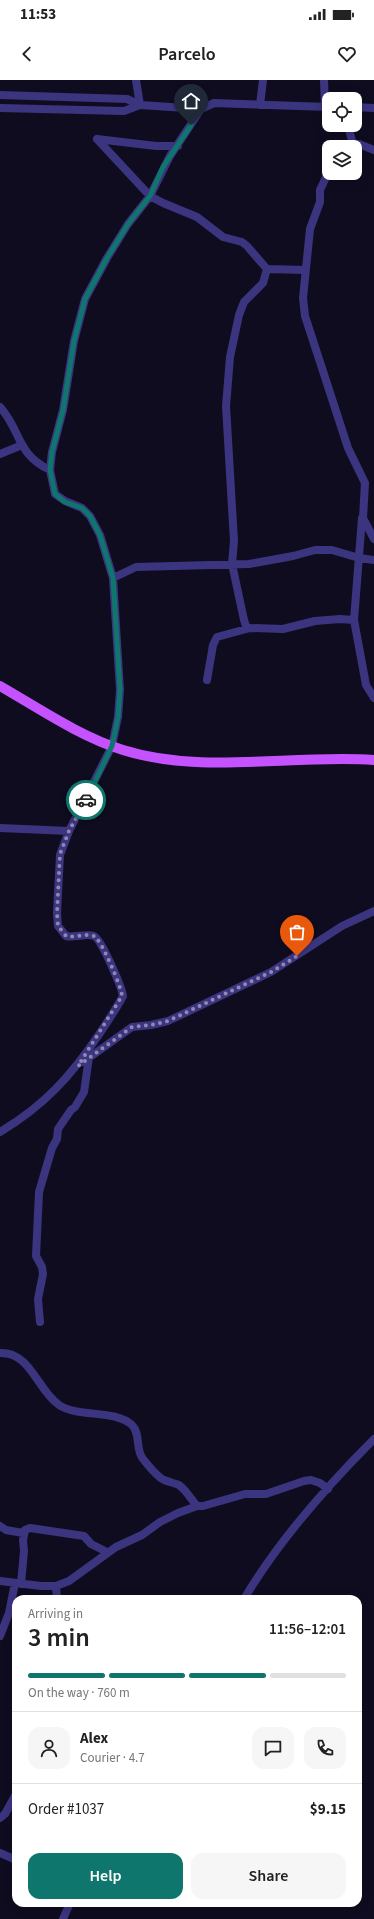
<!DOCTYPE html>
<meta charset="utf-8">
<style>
body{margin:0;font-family:"Source Sans 3",sans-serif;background:#f6f6f6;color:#222;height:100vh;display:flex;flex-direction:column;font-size:15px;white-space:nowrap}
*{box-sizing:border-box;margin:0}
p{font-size:13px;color:#767676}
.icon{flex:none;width:22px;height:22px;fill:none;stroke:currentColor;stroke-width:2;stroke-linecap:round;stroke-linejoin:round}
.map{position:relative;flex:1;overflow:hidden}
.details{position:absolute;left:12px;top:1515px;width:350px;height:312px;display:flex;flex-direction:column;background:#fff;border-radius:12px;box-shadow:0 2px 10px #0003}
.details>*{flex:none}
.buttons{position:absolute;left:322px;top:12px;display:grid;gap:8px}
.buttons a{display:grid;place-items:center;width:40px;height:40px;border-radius:8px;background:#fff;box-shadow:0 2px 10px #0003;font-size:20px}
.pin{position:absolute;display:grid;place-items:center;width:34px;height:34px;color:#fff;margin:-41px -17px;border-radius:50% 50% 50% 0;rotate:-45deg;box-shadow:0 0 4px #0007}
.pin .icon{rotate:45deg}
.courier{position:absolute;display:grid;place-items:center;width:40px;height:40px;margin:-20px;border:3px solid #0f766e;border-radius:50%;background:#fff;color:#222;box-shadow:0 1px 5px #0007}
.head em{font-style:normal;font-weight:600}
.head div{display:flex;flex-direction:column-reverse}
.head{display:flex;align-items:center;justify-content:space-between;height:68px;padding:0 16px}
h1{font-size:26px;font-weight:600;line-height:30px}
.bar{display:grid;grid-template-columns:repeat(4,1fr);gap:6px 4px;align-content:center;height:48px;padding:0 16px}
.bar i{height:5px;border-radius:3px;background:#e0e0e0}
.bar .active{background:#0f766e}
.bar p{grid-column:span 4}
.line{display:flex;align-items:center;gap:10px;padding:0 16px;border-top:1px solid #e0e0e0}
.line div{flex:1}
.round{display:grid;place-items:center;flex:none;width:42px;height:42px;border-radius:12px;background:#f6f6f6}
.action{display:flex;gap:8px;margin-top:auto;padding:8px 16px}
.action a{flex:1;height:46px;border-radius:12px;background:#0f766e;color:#fff;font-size:16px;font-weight:600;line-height:46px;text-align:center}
.action a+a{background:#f6f6f6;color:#222}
.status{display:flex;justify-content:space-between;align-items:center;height:28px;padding:0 20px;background:#fff;direction:ltr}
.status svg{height:11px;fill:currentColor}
header{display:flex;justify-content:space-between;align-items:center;height:52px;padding:0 16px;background:#fff;font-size:18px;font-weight:600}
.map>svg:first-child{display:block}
</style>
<div class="status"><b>11:53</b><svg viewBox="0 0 49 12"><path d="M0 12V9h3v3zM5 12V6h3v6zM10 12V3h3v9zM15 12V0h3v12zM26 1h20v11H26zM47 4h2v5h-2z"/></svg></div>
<header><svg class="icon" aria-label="back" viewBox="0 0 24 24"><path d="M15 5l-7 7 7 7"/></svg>Parcelo<svg class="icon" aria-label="heart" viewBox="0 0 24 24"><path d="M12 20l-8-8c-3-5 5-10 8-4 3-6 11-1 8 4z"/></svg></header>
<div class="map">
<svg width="374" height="1839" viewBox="0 0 374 1839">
<rect width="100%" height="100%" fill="#100c20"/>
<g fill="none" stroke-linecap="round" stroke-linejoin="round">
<path stroke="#3b3580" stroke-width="8" d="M136 0 140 25
M324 0 325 27
M0 15 127 19 140 25
M260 25 263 0
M355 27 374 28
M0 28 124 31 140 25 201 29
M348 45 353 65
M97 59 150 116 163 123 197 137 223 157 242 162 247 166 267 189 304 190
M97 59 156 66H178
M352 67 359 64 374 70
M329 91 320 110V122L310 149 303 218 305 236 348 368 365 403 363 438 374 459
M267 189 263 203 244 222 239 235 230 277 226 326 234 461 232 484 244 540 246 546 250 548 283 549 315 541 340 539 354 540
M0 327C21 350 16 374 50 390
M0 374 22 365
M362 438 354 540 366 605 374 618
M113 498 136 487 249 484 293 476 315 470H332L359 478 374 480
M207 600 213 565 217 557 250 548
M0 748 69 751
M83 982 132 947 151 945 168 941 271 892 342 846 374 831
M0 1052C45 1025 71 996 100 953 108 941 116 929 123 916 122 908 101 858 94 856 86 853 75 858 66 856L58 846 57 833 60 775 69 751 112 666 118 637 120 610 113 498 100 455 90 436 82 428 65 421 55 414 50 390 52 372 63 330 74 261 85 219 107 178 128 144 150 116 170 76 201 29 214 23 329 27
M40 1242 38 1219 43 1194 42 1187 36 1176 39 1112 52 1068 57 1059 58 1049 71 1030 75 1027 84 1012 89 977
M0 1273C31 1272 37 1310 59 1325 79 1338 114 1329 132 1345 141 1354 135 1369 143 1379 149 1386 156 1396 164 1400 169 1402 174 1403 179 1405 186 1410 191 1419 197 1426H203L245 1414H266L304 1401 311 1400 320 1403 328 1409
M0 1446 6 1450 23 1453
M0 1501 41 1506H56L69 1501 116 1467 142 1455 160 1442 178 1433 197 1426
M21 1504 24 1471 23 1460 25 1450 30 1448 84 1456 91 1464 107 1472
M56 1506 57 1519
M244 1519C279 1460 325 1408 374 1359
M0 1556 9 1533 15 1503
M0 1738 5 1734 16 1714
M0 1773 16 1780
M63 1839 70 1823"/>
<path stroke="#c552ff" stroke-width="10" d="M0 606C40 629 79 656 123 670 203 695 292 674 374 680"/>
</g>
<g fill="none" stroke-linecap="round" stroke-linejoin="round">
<path stroke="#8f88b1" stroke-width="4" stroke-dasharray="0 7.2" d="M86 720 69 751 60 774 57 833 58 846 66 856C75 858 86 853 94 856 101 859 122 908 122 916L78 986 132 947 151 945 168 941 271 892 297 876"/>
<path stroke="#0f766e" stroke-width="5" d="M86 720 112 666 118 637 120 610 113 498 100 455 90 436 82 428 65 422 55 414 50 390 52 372 63 330 74 261 85 219 107 178 128 144 150 116 163 87 191 45"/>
</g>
</svg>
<div class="buttons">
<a><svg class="icon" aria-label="locate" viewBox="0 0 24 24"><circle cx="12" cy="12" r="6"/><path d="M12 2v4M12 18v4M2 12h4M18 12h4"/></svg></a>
<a><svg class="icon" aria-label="layers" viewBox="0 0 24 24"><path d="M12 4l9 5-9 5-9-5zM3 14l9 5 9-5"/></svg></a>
</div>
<div class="pin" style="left:297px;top:876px;background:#ea580c"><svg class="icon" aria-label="bag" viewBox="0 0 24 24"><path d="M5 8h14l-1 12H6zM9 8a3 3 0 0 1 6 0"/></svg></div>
<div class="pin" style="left:191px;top:45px;background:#1f2937"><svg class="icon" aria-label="home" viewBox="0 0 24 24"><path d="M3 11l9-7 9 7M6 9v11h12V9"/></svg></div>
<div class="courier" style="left:86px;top:720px"><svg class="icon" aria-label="car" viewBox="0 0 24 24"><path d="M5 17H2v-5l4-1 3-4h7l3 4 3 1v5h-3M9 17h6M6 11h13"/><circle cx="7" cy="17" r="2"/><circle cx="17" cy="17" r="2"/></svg></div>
<section class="details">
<div class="head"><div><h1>3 min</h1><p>Arriving in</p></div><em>11:56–12:01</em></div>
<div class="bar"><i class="active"></i><i class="active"></i><i class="active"></i><i></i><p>On the way · 760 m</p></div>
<div class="line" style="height:72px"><a class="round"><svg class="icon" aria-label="person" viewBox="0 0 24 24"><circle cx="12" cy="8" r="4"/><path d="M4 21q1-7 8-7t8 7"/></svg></a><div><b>Alex</b><p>Courier · 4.7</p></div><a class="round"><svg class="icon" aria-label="chat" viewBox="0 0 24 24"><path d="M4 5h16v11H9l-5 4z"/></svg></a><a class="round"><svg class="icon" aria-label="phone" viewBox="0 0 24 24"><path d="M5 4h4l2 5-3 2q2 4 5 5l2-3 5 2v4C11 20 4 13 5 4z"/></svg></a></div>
<div class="line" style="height:52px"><div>Order #1037</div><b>$9.15</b></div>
<div class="action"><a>Help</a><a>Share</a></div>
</section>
</div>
